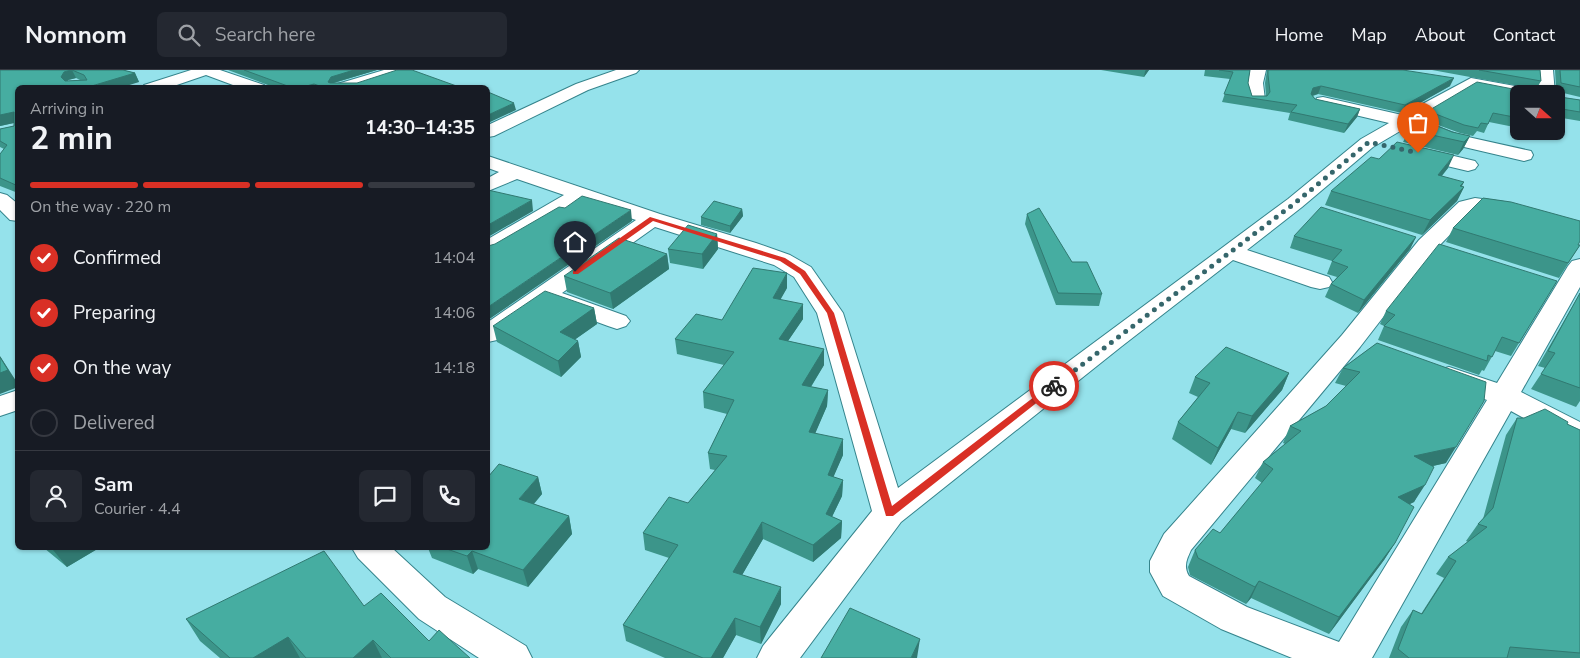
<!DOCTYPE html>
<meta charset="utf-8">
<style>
body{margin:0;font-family:"Nunito Sans",sans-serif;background:#242831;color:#f1f3f6;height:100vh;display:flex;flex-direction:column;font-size:19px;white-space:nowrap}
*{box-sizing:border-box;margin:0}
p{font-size:16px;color:#9ea1a6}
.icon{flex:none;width:28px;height:28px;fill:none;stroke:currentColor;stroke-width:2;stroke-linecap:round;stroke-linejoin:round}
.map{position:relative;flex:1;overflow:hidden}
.side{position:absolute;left:15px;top:15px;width:475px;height:465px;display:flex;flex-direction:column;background:#171b24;border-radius:8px;box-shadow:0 1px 4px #0004}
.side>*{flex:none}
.needle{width:32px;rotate:111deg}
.buttons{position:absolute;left:1510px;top:15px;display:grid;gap:10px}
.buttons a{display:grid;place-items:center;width:55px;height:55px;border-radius:8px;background:#171b24;box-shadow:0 1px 4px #0004;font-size:25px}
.pin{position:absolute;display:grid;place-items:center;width:42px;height:42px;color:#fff;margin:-51px -21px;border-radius:50% 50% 50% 0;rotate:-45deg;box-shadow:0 0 5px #0007}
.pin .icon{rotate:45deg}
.courier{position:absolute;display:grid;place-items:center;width:50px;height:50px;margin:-25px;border:4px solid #d93025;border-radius:50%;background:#fff;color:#222;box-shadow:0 1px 6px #0007}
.headline em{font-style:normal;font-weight:700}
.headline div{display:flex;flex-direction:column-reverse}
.headline{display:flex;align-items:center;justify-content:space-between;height:85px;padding:0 15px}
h1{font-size:32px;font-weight:700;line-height:38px}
.bar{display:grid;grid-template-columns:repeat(4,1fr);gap:8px 5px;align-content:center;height:60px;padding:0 15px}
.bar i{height:6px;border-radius:4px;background:#363941}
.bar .current{background:#d93025}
.bar p{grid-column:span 4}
.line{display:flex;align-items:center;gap:12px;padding:0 15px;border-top:1px solid #363941}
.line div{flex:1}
.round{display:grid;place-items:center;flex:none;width:52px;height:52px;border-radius:8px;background:#242831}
ol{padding:0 15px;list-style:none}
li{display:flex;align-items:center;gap:15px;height:55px}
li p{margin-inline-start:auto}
li .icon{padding:5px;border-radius:50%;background:#d93025;color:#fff;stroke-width:4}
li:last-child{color:#9ea1a6}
li i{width:28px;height:28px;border:2px solid #363941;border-radius:50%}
header{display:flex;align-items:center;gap:30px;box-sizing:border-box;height:70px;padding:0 25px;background:#171b24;border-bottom:1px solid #363941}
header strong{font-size:24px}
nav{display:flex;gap:28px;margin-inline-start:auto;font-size:18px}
.search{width:350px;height:45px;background:#242831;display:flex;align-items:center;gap:12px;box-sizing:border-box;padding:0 18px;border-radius:8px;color:#9ea1a6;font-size:19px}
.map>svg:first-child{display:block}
</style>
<header>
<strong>Nomnom</strong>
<div class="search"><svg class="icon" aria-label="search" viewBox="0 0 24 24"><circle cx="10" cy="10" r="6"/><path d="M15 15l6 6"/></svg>Search here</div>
<nav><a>Home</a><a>Map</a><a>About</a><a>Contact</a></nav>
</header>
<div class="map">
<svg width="1580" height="588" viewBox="0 0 1580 588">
<rect width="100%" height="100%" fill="#95e2eb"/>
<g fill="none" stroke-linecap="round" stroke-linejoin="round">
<defs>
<path id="minor" d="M191 0H220L264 15 266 18H241L206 5 168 18H142L144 15Z
M384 0H408L405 3 358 18H332L334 15Z
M616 0H639L636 3 588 20 494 66 488 67V55L576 14Z
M1250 0H1266L1263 13 1265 30 1263 33H1251C1245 24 1248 10 1250 0Z
M1537 0H1553L1555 24H1519V27L1473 18 1420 50 1459 65 1531 81 1533 85 1531 89 1524 91 1447 73 1407 57 1373 77 1302 137 1247 180 1329 207 1332 212 1329 217 1320 219 1311 217 1233 190 1122 276 901 452 800 588H757L763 576 872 441 817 243 794 207 774 195 655 157 562 223 626 246 630 251 626 256 617 259 608 256 551 235 549 232 497 270 488 272V252L636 150 582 132 496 183 488 185V169L564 125 517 109 488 121V108L499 102 488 98V86L660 144 756 173 790 185 811 197 843 243 898 418 1288 129 1361 69 1389 53 1317 36 1315 32 1317 28 1323 27 1402 45 1471 8 1531 19 1537 21 1539 24Z
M1416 77 1475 91 1478 95 1475 99 1468 101 1409 87 1407 83 1409 79Z
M0 123 7 125 18 134V151L10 150 0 140Z
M1475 128 1504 132 1580 153V167L1504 144 1473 141 1435 180 1360 277 1191 480C1187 489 1183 496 1189 506L1247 537 1339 572 1487 330 1439 312 1435 306 1439 300 1449 297 1497 313 1568 196 1572 191 1580 189V217L1521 322 1580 352V376L1569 373 1511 341 1372 588H1292L1221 559 1163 526 1150 502V491L1164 464 1342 265 1419 170 1459 132Z
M18 320V340L0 346V326Z
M352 478H392L445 527 526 576 532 588H479L419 549 358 488Z"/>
</defs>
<use href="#minor" stroke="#35848c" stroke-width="2"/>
<use href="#minor" fill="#fff" fill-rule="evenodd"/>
</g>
<path fill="#3c958a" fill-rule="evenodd" d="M0 0H123L135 3 139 12 18 18V123L0 116V84L4 79 0 77V59L14 56V53L0 56ZM76 8 80 10 68 11V10Z
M228 0H377L334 13 462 18H276Z
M1101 0H1149L1144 7Z
M1205 0H1250L1248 13 1252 26H1266L1265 13 1267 0H1403L1450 16 1402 43 1318 24 1313 26 1315 29 1360 39 1357 47 1344 63 1288 50 1290 43 1222 32 1230 9 1204 6Z
M1432 0H1540L1541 11 1537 18H1556L1555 0H1580V27L1559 22 1560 27 1580 30V51L1556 47V24H1519V58L1489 52 1484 63 1477 61 1473 66 1460 63 1424 50 1428 41 1523 21 1530 18Z
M1409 60 1452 62 1470 66 1463 79 1458 85 1403 72Z
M1379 89 1448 98 1442 106 1464 117 1457 131 1422 165 1325 135 1331 121Z
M742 139 743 146 730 163 701 155V147Z
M1027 144 1102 224 1099 236 1056 235 1025 154Z
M1453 158 1578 175H1580L1559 208 1446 172Z
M717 164 718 179 703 199 670 193 668 179Z
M1294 166 1416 167 1410 179 1358 243 1325 227 1331 214 1337 207 1327 204 1332 191 1290 178Z
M667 184 669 199 613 239 567 222 564 206Z
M1557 211 1511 286 1495 281 1484 301 1482 300 1479 305 1378 270 1384 256 1380 254 1386 241Z
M787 218 780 229 803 249 788 271 824 279V295L811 317 828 320 827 336 815 363 843 385 833 407 843 410 842 426 832 447 842 451 841 468 813 492 763 469 742 505 781 534 761 574 736 565 723 588H665L626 571 623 555 669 488 645 480 643 463 688 433 715 400 710 399 708 383 727 344 704 338 703 322 724 295 677 284 675 269 722 250Z
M1580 223V331L1576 337 1531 319 1545 298 1538 296Z
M594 238 597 254 574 270 578 271 581 287 561 307 497 272 493 256Z
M1377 273 1446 393 1433 396 1414 432 1410 434 1395 473 1384 490 1329 564 1251 528 1246 534 1190 505 1188 497 1195 480 1220 463 1262 413 1255 408 1263 392 1285 374 1283 373 1290 356 1326 336 1346 316 1335 313 1343 298Z
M1289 303 1282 320 1245 363 1231 359 1211 395 1172 369 1178 352 1198 327 1189 323 1195 307Z
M1517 348 1567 354 1580 360V588H1389L1401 557 1413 540 1421 544 1444 508 1436 504 1448 487 1468 472 1466 471 1478 454 1483 449 1506 365Z
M538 407 542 424 534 434 569 446 572 464 528 517 478 499 473 504 432 488 428 478H488Z
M44 478H99L67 497Z
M186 549 429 571 470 588H220L200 571Z"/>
<path fill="#317971" d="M72 0 76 8 68 10 65 16 61 7 64 2Z
M354 0H377L333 13 331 18 328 12 331 7Z
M1146 0H1149L1144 7 1145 1Z
M135 3 139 12 120 18H85Z
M1454 8 1450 16 1402 43 1405 35Z
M314 14 315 18H299Z
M1321 16 1318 24 1310 26 1313 18Z
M514 33 516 40 488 53V45Z
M1360 39 1357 47 1344 63 1348 54Z
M14 42 18 52 0 56V45Z
M489 61 490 69 488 70V62Z
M1470 66 1463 79 1458 85 1464 72Z
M1454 85 1448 98 1431 118 1438 105Z
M1464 112 1459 122 1464 117 1457 131 1422 165 1430 150Z
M532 130 533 141 488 167V155Z
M742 139 743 146 730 163V156Z
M631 140 632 151 488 250V237Z
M717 164 718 179 703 199 702 184Z
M1416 167 1410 179 1358 243 1364 230Z
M667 184 669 199 613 239 610 223Z
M787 203V218L773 243V228Z
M803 234V249L779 284V269Z
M594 238 597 254 563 278 560 262Z
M578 271 581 287 561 307 558 291Z
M824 279V295L802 331V315Z
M0 286 18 314V317L0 324Z
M1289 303 1282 320 1245 363 1252 346Z
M828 320 827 336 809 378V362Z
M1238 342 1231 359 1211 395 1218 378Z
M843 369V385L827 422 828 405Z
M1456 377 1446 393 1405 402 1414 386Z
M538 407 542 424 523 446 519 429Z
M843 410 842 426 825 461 826 444Z
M1425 415 1414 432 1388 444 1398 427Z
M569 446 572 464 528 517 523 500Z
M842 451 841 468 813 492V475Z
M762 452 763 469 734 519 733 502Z
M1395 473 1384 490 1329 564 1339 547Z
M57 478H99L67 497 53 480Z
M472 481 478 499 473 504 467 486Z
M1259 511 1251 528 1246 534 1255 517Z
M781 517V534L761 574 760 557Z
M735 548 736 565 723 588H711Z
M288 567 300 588H253Z
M920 569 917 588H911Z
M373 570 382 588H353Z"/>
<path fill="#46ada1" stroke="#317971" d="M0 0H71L64 2 61 7 65 11 87 10 84 5 72 0H123L135 3 85 18H18V116L0 108V84L7 75 0 71V59L14 56V42L0 45Z
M244 0H354L331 7 328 12 330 13H357L397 0H412L462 18H325L314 14 299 18H293Z
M1219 0H1250L1248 13 1252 26H1267L1270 22 1268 5V0H1403L1454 8 1405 35 1321 16 1313 18 1311 24 1315 29 1360 39 1348 54 1291 42 1297 35 1224 24 1233 2Z
M1479 0H1540L1541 11Z
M1560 0H1580V17L1561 13Z
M1477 12 1523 21 1525 18H1558L1560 27 1580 30V42L1556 38V24H1519V48L1493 43 1488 54 1481 53 1478 58 1464 55 1428 41Z
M488 22 514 33 488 45Z
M1420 49 1452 62 1470 66 1464 72 1409 60Z
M1397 72 1454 85 1438 105 1464 112 1460 116 1464 117 1430 150 1331 121 1371 87 1379 89Z
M488 120 532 130 488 155Z
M582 126 631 140 488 237V176L495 174 559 137 565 138Z
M1483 128 1511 132 1580 151V171L1578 175H1580L1568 193 1453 158Z
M714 131 742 139 730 156 701 147Z
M1321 137 1416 167 1364 230 1331 214 1348 197 1332 191 1342 180 1294 166Z
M1039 138 1072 192H1087L1102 224 1058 223 1027 144Z
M688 155 717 164 702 184 668 179Z
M619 168 667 184 610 223 564 206Z
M1439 174 1557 211 1519 273 1502 267 1492 287 1488 285 1487 291 1384 256 1395 245 1386 241Z
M753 198 787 203 773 228 803 234 779 269 824 279 802 315 828 320 809 362 843 369 828 405 843 410 826 444 842 451 813 475 762 452 733 502 781 517 760 557 735 548 711 588H703L623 555 678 475 643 463 669 427 688 433 727 386 708 383 734 330 703 322 734 282 675 269 696 244 722 250Z
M545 221 594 238 560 262 578 271 558 291 493 256Z
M1580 223V318L1541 304 1555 283 1548 281Z
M1377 273 1486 312 1484 331 1456 377 1414 386 1434 397 1425 415 1398 427 1414 437 1395 473 1339 547 1259 511 1255 517 1198 488 1195 480 1213 459 1220 463 1273 399 1263 392 1301 361 1290 356 1326 336 1360 302 1343 298Z
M1226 277 1289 303 1252 346 1238 342 1218 378 1178 352 1210 313 1195 307Z
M0 287 8 300 0 303Z
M1545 339 1568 352 1567 354 1580 360V583L1510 577 1507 588H1409L1398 579 1413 540 1422 544 1456 491 1448 487 1487 457 1478 454 1493 438 1517 348H1524Z
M499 394 538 407 519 429 569 446 523 500 472 481 467 486 444 478H488V407Z
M324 481 364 536 381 523 429 571 439 560 470 588H391L373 570 353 588H306L288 567 253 588H230L186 549Z
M850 538 920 569 911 588H821Z"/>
<path fill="#d93025" d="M650 147 785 188 805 201 834 243 892 436 1051 314 1058 316 893 446H886L827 243 800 204 780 191 653 151 578 204H573V201Z"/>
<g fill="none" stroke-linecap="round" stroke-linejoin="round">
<path stroke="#35666b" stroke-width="5" stroke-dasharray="0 9" d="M1054 316 1295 133 1369 72 1418 83"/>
</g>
</svg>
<div class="buttons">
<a><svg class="needle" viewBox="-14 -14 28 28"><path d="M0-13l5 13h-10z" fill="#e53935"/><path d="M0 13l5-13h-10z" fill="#9ea1a6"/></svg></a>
</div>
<div class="pin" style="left:1418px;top:83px;background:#ea580c"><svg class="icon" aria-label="bag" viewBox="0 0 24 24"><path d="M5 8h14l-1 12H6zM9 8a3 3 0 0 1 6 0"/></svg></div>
<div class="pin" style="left:575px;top:202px;background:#1f2937"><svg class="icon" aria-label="home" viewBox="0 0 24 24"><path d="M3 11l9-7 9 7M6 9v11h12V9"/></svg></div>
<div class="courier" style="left:1054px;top:316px"><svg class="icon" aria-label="bike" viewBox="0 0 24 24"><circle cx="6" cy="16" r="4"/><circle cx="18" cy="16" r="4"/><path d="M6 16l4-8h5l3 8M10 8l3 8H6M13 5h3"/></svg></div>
<section class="side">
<div class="headline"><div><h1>2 min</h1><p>Arriving in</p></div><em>14:30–14:35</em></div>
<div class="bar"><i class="current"></i><i class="current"></i><i class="current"></i><i></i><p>On the way · 220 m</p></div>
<ol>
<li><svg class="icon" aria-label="check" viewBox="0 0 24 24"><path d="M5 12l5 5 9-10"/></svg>Confirmed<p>14:04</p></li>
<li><svg class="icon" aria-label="check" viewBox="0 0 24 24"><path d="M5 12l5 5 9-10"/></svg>Preparing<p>14:06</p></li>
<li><svg class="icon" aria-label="check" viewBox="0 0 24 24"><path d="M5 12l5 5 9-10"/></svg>On the way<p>14:18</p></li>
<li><i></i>Delivered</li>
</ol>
<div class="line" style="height:90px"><a class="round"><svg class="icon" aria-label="person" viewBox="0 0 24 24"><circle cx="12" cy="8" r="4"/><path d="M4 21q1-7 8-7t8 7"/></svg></a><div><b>Sam</b><p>Courier · 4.4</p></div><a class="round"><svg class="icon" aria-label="chat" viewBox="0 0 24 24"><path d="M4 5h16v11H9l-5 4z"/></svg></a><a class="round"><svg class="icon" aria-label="phone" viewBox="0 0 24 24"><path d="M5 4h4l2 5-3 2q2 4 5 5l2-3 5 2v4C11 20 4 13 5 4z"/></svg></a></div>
</section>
</div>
